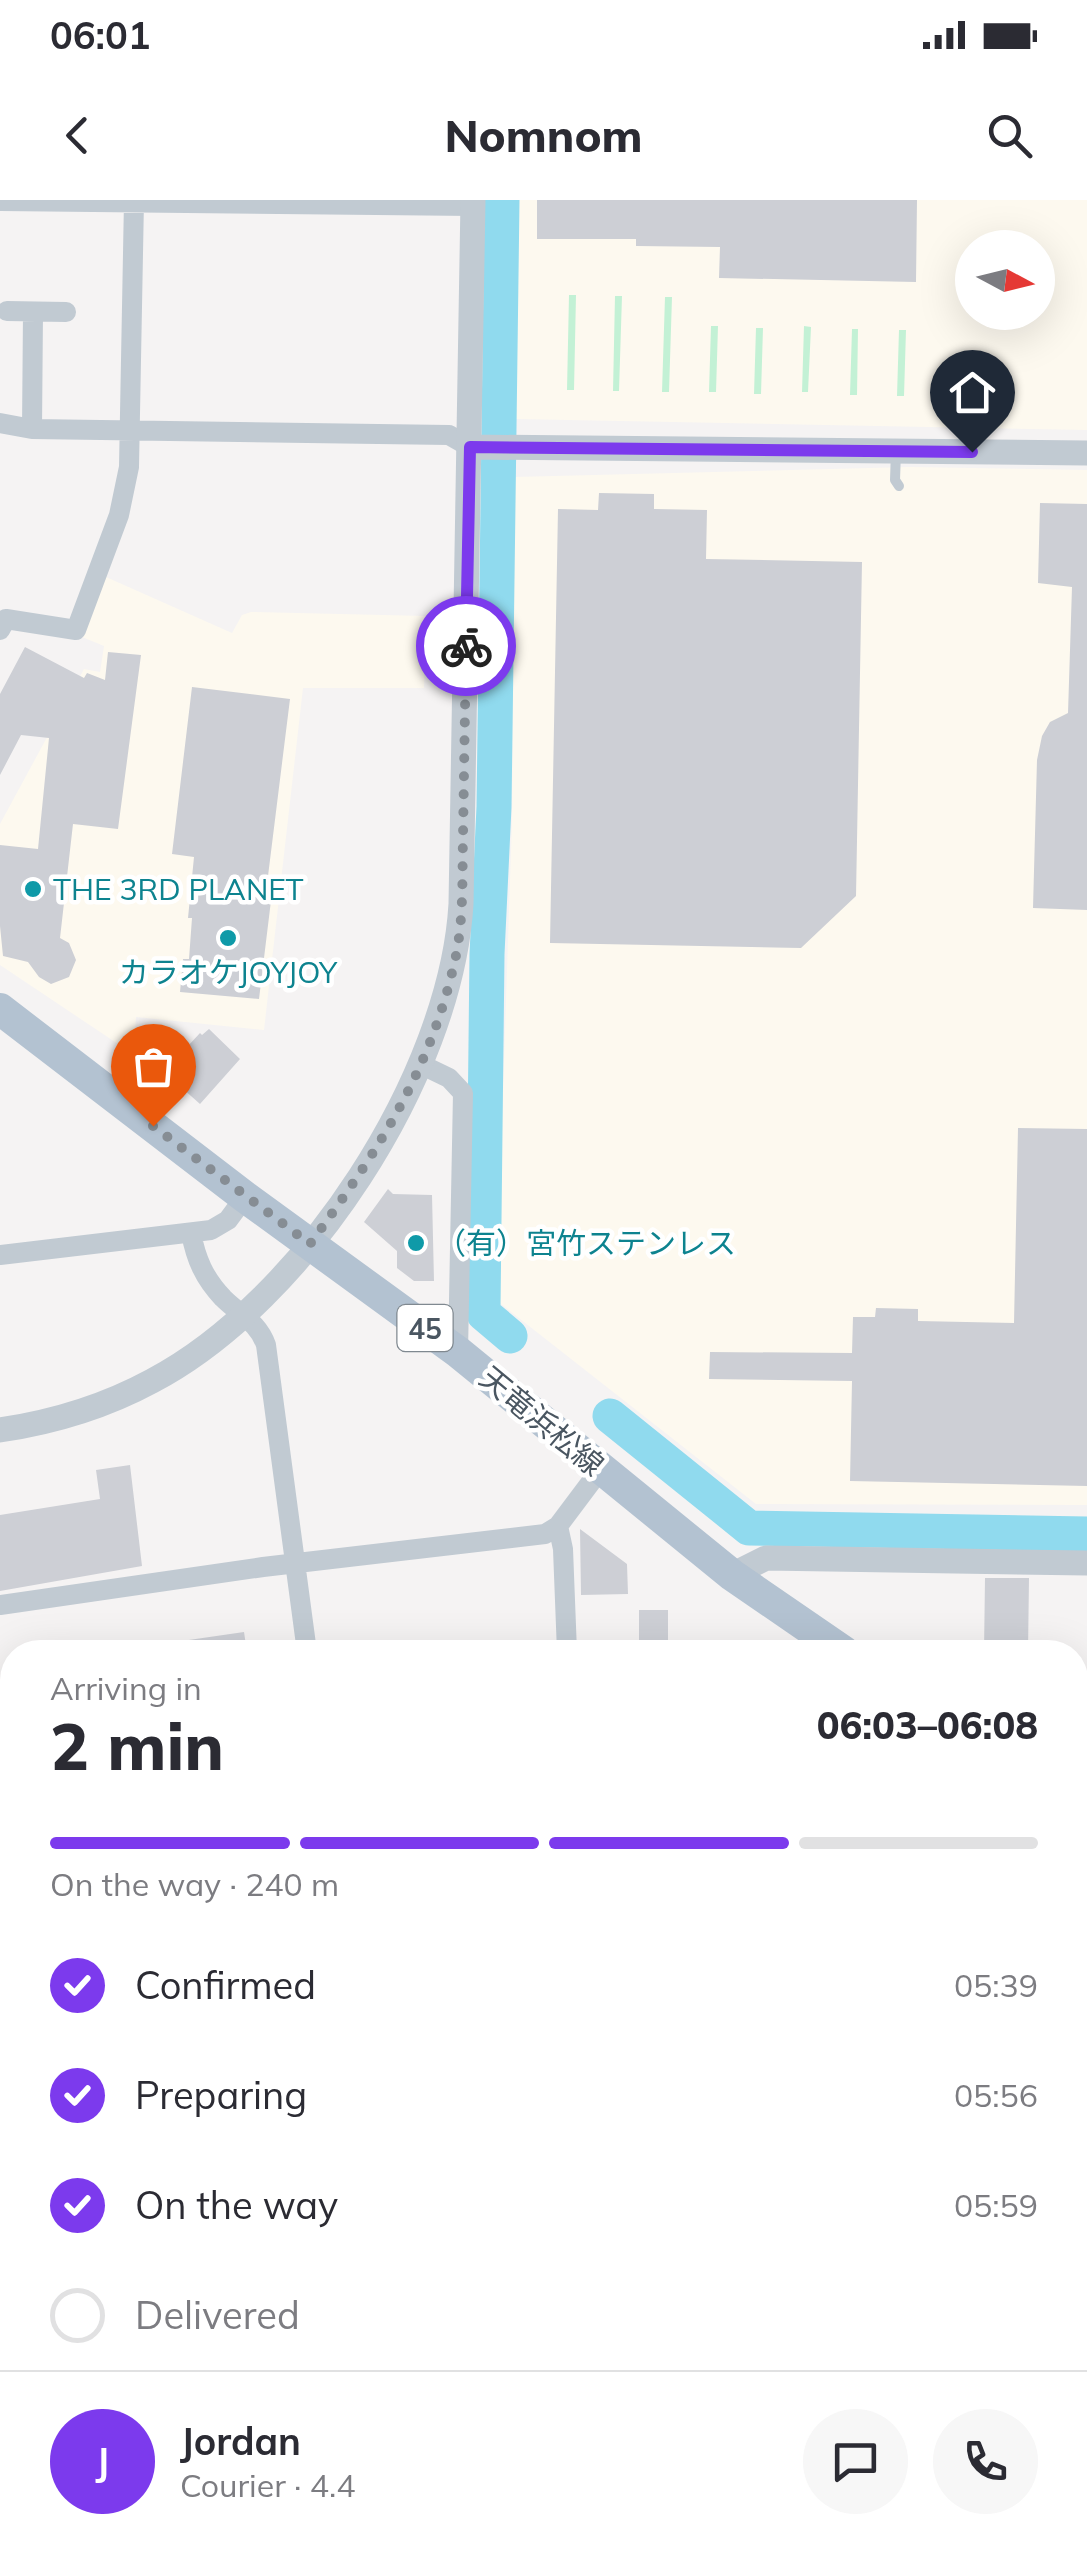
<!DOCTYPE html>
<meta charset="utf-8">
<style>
body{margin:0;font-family:Mulish,"Noto Sans JP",sans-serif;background:#f7f7f7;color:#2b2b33;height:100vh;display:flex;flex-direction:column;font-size:38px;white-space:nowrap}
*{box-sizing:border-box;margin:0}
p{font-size:32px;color:#7c7c81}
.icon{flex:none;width:55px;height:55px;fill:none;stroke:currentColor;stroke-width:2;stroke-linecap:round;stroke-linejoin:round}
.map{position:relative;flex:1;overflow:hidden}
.panel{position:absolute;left:0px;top:1440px;width:1088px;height:932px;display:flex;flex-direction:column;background:#fff;border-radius:40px 40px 0 0;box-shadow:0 10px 40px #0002}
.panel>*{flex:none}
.needle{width:65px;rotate:97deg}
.tools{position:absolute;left:955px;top:30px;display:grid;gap:20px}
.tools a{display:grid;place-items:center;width:100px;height:100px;border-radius:50%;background:#fff;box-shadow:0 10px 40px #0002;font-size:50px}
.pin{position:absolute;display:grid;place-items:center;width:85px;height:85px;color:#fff;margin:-102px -42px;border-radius:50% 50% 50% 0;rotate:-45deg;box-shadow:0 0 10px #0007}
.pin .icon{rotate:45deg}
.courier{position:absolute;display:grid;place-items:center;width:100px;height:100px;margin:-50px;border:8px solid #7c3aed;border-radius:50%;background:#fff;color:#222;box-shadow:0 2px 12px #0007}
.headline em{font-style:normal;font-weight:800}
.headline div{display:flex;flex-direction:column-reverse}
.headline{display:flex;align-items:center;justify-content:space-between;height:170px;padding:0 50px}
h1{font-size:65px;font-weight:800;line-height:75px}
.bar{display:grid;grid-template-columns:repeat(4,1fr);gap:15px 10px;align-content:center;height:120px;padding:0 50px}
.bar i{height:12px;border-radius:8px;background:#e1e1e2}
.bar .selected{background:#7c3aed}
.bar p{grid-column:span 4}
.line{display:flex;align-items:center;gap:25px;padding:0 50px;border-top:2px solid #e1e1e2}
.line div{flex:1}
.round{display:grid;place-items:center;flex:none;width:105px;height:105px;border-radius:52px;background:#f7f7f7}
ol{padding:0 50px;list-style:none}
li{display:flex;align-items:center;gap:30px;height:110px}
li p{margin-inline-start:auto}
li .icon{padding:10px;border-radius:50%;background:#7c3aed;color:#fff;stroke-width:4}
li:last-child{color:#7c7c81}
li i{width:55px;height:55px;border:5px solid #e1e1e2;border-radius:50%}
.status{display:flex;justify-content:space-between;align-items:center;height:70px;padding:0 50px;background:#fff;direction:ltr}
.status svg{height:28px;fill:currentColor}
header{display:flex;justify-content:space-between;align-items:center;height:130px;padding:0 50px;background:#fff;font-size:45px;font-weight:800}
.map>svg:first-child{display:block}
</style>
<div class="status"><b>06:01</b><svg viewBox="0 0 49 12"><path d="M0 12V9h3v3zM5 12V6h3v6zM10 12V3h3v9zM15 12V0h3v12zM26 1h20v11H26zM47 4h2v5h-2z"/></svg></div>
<header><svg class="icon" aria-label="back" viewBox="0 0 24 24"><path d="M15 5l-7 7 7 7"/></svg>Nomnom<svg class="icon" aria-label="search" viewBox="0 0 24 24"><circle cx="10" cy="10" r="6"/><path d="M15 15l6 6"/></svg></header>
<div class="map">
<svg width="1087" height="2371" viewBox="0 0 1087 2371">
<rect width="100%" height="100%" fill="#f5f3f3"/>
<path fill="#fdf9ef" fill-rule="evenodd" d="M519 0H1087V230L516 219ZM972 48H1038V112H972Z
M909 267 1087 270V1305L756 1304 496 1100 512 621 514 277Z
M106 377 232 433 242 415 251 412 426 416 424 488H303L264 830 136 817 134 843 127 850 0 765V624L84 469 100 472 104 446 82 437Z"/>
<path fill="#c3f1d5" d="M569 95H576L574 190H567Z
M615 96H622L619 191H613Z
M665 97H672L669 192H662Z
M711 126H718L716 192H709Z
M804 126 811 127 808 192H802Z
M756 128H763L761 194H754Z
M852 129H858L857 195H850Z
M899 130H906L904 196H897Z"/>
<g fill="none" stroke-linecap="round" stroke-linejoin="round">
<path stroke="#90daee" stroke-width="35" d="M502 0 494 607 487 754 483 1109 484 1114 510 1136
M610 1216 749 1328 1087 1334"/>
</g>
<path fill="#cdcfd5" d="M537 0H917L916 82 719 78 720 47 636 46V39H537Z
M599 293 654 294V309L707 310 706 359 862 362 856 696 801 748 550 743 558 309 598 310Z
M1040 303 1087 304V710L1033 708 1037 560 1042 536 1050 522 1068 513 1072 387 1038 383Z
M25 447 84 478 87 473 105 480 108 452 141 455 118 629 73 624 60 738 69 743 76 760 69 777 51 784 39 777 28 762 3 756 0 726V645L38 649 49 538 21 535 0 575V494Z
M192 487 290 499 268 676H274L259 799 180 792 183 759H189L192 718H188L194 657 172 654Z
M209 829 240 859 200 904 164 872 200 833 202 835Z
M1018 928 1087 929V1286L850 1281 852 1181 709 1179 710 1152 852 1153 853 1117H875L876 1108 918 1109V1121L1014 1123Z
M388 989 393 994 432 995 434 1081H414L397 1068V1051L364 1022Z
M130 1265 142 1366 0 1391V1315L100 1299 96 1270Z
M580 1329 627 1364 628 1394 581 1395Z
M985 1378H1029L1028 1452H984Z
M639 1410H668V1452H639Z
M244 1432 247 1452H168V1443Z"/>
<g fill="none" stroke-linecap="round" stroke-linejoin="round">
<defs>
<path id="trunk" d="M0 2308 13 2371"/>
</defs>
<use href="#trunk" stroke="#7690ad" stroke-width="39"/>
<path stroke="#c1cad2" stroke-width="10" d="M896 251 895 280 899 286"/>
<path stroke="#c1cad2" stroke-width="20" d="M0 1 473 6
M7 111 66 112
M0 223 32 229 449 235 470 247
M32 229 33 112
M0 430 6 419 76 430 119 315 129 267 134 0
M420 864 449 878 463 893 458 1152
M191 1033C196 1059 204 1078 223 1098 240 1115 258 1122 266 1145L307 1452
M0 1055 211 1030 228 1020 245 997
M0 1405 263 1367 545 1334 558 1326
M567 1452 563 1349 558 1326 600 1270
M0 1585 12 1584
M1075 1845H1087
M0 1922 12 1921
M1075 2045 1087 2094
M0 2095 12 2093
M1075 2166 1087 2167
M0 2270 12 2268
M432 2360 434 2371
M588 2360 589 2371
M930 2360V2371"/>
<path stroke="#c1cad2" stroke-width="25" d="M470 247 1087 253
M0 1230C54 1222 104 1207 152 1181 304 1101 451 876 461 704L473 0
M732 1375 766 1358 1087 1363"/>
<path stroke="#b3c2d1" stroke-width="32" d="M0 809 245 997 458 1152 732 1375 844 1452
M1075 1616 1087 1625"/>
<use href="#trunk" stroke="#9fb4c9" stroke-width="35"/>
</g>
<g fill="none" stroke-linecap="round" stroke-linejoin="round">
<path stroke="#868d94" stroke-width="10" stroke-dasharray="0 18" d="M153 926 310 1044C377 952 430 873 455 760 464 720 462 678 463 637 464 573 465 510 466 446"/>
<path stroke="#7c3aed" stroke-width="12" d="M466 446 470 247 972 252"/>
</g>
<g fill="#0f9aa8" stroke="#fff" stroke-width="4">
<circle cx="33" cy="689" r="10"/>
<circle cx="228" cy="738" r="10"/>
<circle cx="416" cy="1043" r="10"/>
</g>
<g text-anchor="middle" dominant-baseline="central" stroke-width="9" stroke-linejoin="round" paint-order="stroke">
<rect fill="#fff" stroke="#808990" stroke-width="2.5" x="397.5" y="1105" width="55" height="46" rx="8"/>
<g font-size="28" font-weight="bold" fill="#4a5661">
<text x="425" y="1128">45</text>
</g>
<g font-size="30" fill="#0d838f" stroke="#fff" text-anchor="start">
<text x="53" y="689">THE 3RD PLANET</text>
<text x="228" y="772" text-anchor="middle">カラオケJOYJOY</text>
<text x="436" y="1043">（有）宮竹ステンレス</text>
</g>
<g font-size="30" fill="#4a5661" stroke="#fff">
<text transform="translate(542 1221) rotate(40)">天竜浜松線</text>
</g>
</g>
</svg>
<div class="tools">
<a><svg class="needle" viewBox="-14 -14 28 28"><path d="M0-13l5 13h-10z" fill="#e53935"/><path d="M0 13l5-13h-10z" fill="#7c7c81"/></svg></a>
</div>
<div class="pin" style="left:153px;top:926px;background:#ea580c"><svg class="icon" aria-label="bag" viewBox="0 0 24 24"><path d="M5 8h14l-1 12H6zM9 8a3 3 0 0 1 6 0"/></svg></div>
<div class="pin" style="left:972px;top:252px;background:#1f2937"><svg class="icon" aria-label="home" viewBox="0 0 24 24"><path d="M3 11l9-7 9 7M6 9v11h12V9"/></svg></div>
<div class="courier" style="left:466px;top:446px"><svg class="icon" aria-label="bike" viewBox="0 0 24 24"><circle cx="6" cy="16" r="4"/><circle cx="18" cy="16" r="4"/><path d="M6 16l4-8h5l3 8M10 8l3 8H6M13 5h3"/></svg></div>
<section class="panel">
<div class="headline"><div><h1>2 min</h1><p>Arriving in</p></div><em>06:03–06:08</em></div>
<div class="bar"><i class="selected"></i><i class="selected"></i><i class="selected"></i><i></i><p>On the way · 240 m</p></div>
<ol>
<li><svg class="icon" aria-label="check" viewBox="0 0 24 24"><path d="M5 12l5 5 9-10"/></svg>Confirmed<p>05:39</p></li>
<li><svg class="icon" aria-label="check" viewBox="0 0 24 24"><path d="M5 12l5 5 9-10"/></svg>Preparing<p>05:56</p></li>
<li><svg class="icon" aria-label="check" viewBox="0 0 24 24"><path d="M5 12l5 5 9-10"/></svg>On the way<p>05:59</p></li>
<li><i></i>Delivered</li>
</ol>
<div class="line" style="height:180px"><b class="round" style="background:#7c3aed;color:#fff">J</b><div><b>Jordan</b><p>Courier · 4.4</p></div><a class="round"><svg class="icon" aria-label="chat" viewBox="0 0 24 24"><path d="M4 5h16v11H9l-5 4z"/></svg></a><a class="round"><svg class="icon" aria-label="phone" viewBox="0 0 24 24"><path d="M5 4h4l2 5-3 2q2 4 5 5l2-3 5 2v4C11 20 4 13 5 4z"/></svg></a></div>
</section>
</div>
